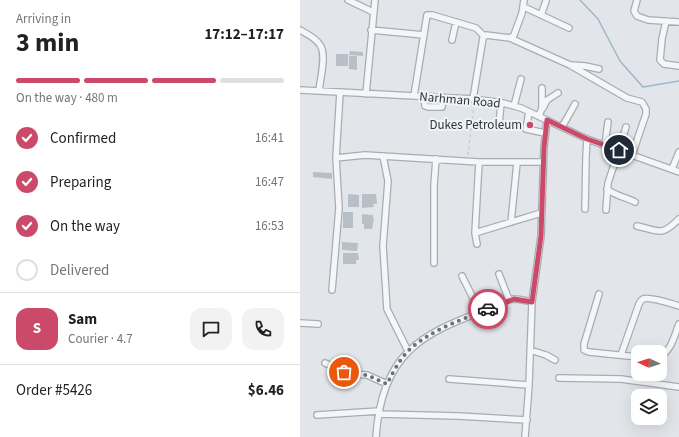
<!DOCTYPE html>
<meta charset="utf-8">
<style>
body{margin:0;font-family:"Source Sans 3",sans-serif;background:#f2f2f2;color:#222;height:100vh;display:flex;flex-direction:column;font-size:15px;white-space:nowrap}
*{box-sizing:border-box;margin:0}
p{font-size:13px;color:#767676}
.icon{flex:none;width:22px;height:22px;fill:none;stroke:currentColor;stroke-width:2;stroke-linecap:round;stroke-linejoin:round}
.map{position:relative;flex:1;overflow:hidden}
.panel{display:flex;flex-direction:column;background:#fff;width:300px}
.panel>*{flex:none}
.needle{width:26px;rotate:273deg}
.tools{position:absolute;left:331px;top:345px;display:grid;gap:8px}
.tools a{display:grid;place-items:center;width:36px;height:36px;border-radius:8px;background:#fff;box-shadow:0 4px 16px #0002;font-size:20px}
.pin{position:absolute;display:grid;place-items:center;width:34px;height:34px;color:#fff;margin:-17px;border:2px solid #fff;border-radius:50%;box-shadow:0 1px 4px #0007}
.courier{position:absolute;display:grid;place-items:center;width:40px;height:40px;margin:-20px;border:3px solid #cb4a69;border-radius:50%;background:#fff;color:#222;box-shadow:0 1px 5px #0007}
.summary em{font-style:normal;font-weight:700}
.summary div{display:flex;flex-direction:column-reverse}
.summary{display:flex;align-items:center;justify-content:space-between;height:68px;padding:0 16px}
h1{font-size:26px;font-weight:700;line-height:30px}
.bar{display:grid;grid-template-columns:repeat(4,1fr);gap:6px 4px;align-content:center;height:48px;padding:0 16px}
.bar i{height:5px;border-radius:3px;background:#e0e0e0}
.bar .on{background:#cb4a69}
.bar p{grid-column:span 4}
.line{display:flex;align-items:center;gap:10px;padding:0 16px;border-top:1px solid #e0e0e0}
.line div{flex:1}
.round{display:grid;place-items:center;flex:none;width:42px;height:42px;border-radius:12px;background:#f2f2f2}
ol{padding:0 16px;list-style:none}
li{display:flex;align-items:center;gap:12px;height:44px}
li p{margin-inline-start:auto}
li .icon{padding:4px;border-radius:50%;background:#cb4a69;color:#fff;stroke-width:4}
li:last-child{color:#767676}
li i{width:22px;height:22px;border:2px solid #e0e0e0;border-radius:50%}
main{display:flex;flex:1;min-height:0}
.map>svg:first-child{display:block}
</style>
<main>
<section class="panel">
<div class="summary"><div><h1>3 min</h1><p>Arriving in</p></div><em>17:12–17:17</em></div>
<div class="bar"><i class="on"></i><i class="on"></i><i class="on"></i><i></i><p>On the way · 480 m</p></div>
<ol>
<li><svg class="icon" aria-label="check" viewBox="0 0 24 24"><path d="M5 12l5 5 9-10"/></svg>Confirmed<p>16:41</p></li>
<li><svg class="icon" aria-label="check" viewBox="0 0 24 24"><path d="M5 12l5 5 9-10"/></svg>Preparing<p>16:47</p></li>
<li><svg class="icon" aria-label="check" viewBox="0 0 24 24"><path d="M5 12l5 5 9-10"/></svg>On the way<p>16:53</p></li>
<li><i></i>Delivered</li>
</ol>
<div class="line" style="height:72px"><b class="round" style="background:#cb4a69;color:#fff">S</b><div><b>Sam</b><p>Courier · 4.7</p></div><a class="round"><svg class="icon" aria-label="chat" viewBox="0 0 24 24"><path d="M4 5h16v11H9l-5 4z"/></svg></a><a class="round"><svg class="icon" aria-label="phone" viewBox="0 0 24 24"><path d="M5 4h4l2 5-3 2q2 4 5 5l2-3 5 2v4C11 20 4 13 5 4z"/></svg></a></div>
<div class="line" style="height:52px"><div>Order #5426</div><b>$6.46</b></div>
</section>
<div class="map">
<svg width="379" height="437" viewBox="0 0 379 437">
<rect width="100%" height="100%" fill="#e2e6ea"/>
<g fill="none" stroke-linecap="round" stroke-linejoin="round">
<path stroke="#9eb6c9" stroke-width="1.5" d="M280 0 298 19 320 61 343 87 379 81"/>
</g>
<path fill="#b9bfc7" d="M50 51 63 52V56L49 55Z
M36 54H48V66H36Z
M49 56H57V70L49 69Z
M13 172 32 173V179L13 177Z
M48 194 59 195V207H48Z
M62 194H76L77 204H73L74 207 62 208Z
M43 212H53V228H43Z
M62 214 73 215V219H74L72 229H64V224H62Z
M42 242 58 243 57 251 42 250Z
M43 253H58L59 260H56V264H43Z"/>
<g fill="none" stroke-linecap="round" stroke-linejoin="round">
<defs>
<path id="minor" d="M48 0 73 12
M337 0 334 11 337 16 348 20 379 22
M224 7 269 28
M241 15 246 1
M366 21 362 39 360 60 364 64 379 66
M0 30C7 34 16 38 20 45 27 54 20 80 19 91
M71 30 124 35
M210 38 270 65 327 98 342 102 346 109V114L332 155
M152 40 156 22
M271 65 285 66 299 69
M0 90 173 99 203 103 221 108 287 139 379 172
M66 94 75 0
M114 96 127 15H132L176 28 184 36
M124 97 125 106 128 107H142L143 97
M173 99 183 38 186 35 210 38 214 35 222 13 224 0
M214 106 221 79
M243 108 247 100 258 93
M229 112 226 129 245 133
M239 116 242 108V88
M199 125 201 103
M262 127 275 104
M305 145 308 122
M83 156 88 181 83 246 87 309 108 351
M36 158 65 155 179 162H243
M372 169 379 152
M307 189C315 196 326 197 335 202
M285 209 286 157 287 139
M306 210 308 183 319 150 326 127
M211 222 217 163
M337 226C360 231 361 237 379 219
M175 233 241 213
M177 244 175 233 179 162
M134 263V185L136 159
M199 274 209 300
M162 276 180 312
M32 290 39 208 36 158 40 92
M299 294 284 344V350L289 352 338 357
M0 323 18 324
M230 350 246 355 255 360
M321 355 339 304C340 302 341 300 343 299 349 296 372 304 379 306
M360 356C371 352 375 334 379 324
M25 363 50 374 67 375 87 384
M259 378 321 379 379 387
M149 379 229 385
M79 414 158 416 227 420
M17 415 79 411
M76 437C78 406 86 373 109 351 127 333 154 322 178 313 189 309 202 300 214 299 220 299 227 301 232 302
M225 437 229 385 232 302 241 236 244 147 247 120"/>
</defs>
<use href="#minor" stroke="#a7adb4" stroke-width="8"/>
<path stroke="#bfc4c8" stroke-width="1" stroke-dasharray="3 3" stroke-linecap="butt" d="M168 155 174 105"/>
<use href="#minor" stroke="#f4f6f8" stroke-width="5.5"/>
</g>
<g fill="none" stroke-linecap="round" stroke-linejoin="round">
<path stroke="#6a737c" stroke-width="4" stroke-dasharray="0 7.2" d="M44 372 50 374 67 375 87 384C93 372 100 359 109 350 131 330 161 320 188 309"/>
<path stroke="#cb4a69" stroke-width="5" d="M188 309 214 299 232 302 241 236 244 147 247 120 287 139 319 150"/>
</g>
<circle fill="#cb4a69" stroke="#f1f4f7" stroke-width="1.5" cx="230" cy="125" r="4"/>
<g text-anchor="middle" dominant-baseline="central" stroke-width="4" stroke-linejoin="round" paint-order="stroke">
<g font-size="13" fill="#2a3541" stroke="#f1f4f7">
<text transform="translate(160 100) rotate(5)">Narhman Road</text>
</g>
<g font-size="13" fill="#2a3541" stroke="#f1f4f7" text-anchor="end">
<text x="222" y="125">Dukes Petroleum</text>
</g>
</g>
</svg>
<div class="tools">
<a><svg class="needle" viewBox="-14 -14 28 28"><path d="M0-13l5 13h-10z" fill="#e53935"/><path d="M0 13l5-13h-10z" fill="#767676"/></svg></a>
<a><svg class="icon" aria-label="layers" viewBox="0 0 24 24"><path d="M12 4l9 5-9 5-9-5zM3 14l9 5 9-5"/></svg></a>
</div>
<div class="pin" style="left:44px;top:372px;background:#ea580c"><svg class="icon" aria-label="bag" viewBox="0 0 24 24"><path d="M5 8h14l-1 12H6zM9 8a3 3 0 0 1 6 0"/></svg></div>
<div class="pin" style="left:319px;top:150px;background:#1f2937"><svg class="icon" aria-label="home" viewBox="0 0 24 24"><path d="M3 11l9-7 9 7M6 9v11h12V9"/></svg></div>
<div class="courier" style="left:188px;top:309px"><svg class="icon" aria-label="car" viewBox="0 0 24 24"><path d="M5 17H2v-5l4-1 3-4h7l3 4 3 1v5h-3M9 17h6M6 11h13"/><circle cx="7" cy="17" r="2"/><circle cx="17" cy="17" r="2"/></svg></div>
</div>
</main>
